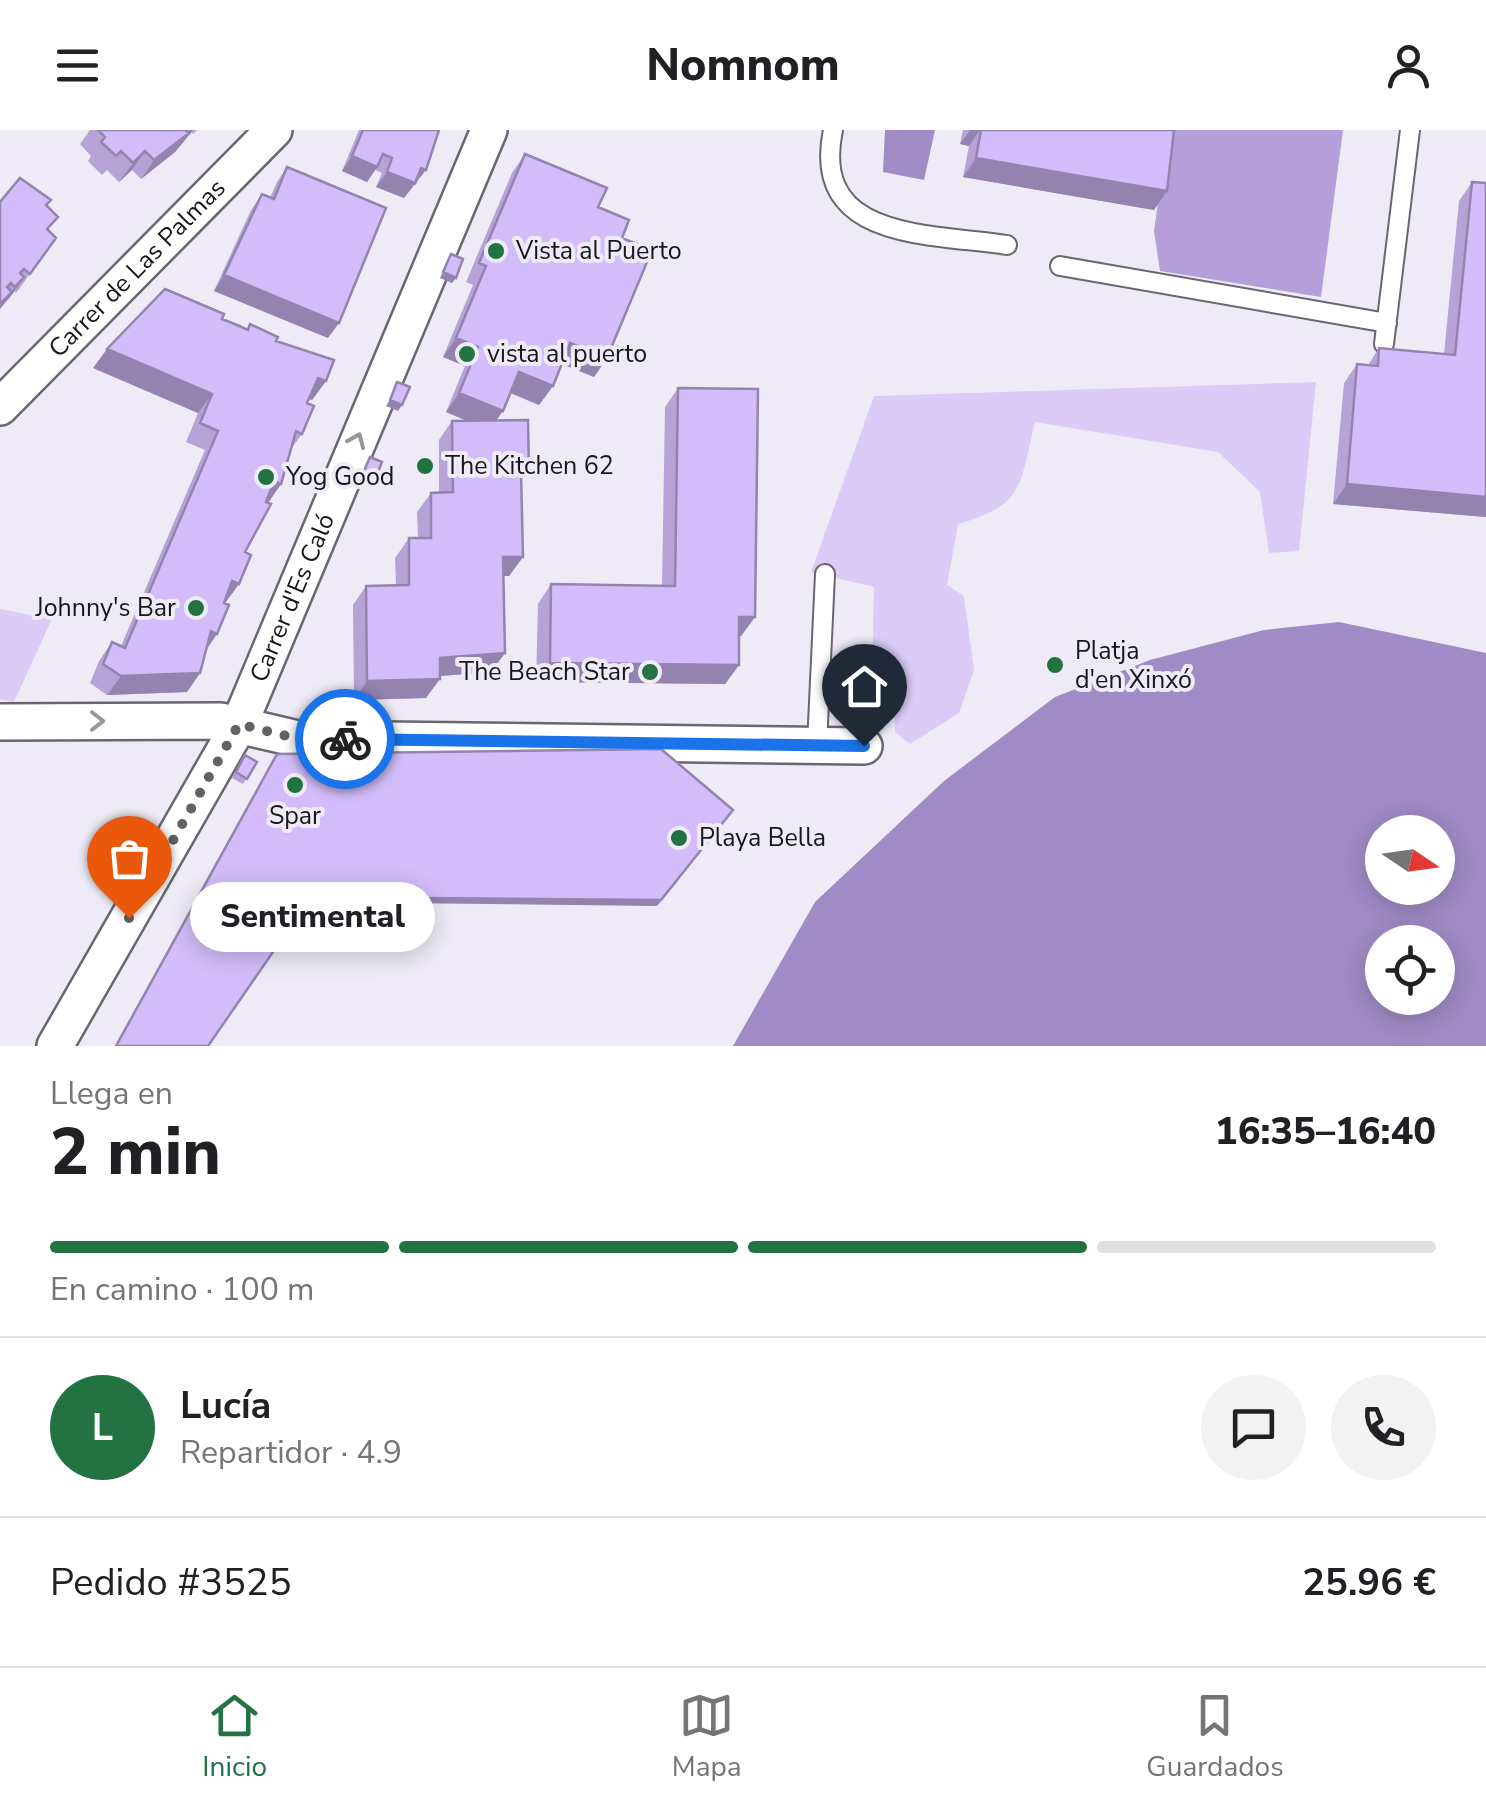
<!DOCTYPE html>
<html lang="es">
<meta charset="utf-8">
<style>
body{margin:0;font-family:"Nunito Sans",sans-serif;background:#f2f2f2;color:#202124;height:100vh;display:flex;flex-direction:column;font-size:38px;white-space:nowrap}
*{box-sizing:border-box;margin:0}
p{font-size:32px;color:#757577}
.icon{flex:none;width:55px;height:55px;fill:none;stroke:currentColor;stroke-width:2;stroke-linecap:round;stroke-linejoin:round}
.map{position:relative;height:916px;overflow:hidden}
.panel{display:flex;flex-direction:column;background:#fff;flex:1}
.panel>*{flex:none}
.needle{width:65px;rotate:103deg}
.fabs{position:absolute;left:1365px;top:685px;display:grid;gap:20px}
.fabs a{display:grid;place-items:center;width:90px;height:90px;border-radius:50%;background:#fff;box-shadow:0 5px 25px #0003;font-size:50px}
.pin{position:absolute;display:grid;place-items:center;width:85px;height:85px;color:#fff;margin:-102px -42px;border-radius:50% 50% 50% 0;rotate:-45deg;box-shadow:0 0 10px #0007}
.pin .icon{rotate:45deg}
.courier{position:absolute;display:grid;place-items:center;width:100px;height:100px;margin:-50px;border:8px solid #1a73e8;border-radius:50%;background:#fff;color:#222;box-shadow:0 2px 12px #0007}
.bubble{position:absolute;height:70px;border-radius:35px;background:#fff;box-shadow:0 5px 25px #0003;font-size:32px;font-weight:800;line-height:70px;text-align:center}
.overview em{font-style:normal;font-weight:800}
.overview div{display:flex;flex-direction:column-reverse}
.overview{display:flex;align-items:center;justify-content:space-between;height:170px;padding:0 50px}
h1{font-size:65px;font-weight:800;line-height:75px}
.bar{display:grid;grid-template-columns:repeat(4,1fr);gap:15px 10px;align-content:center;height:120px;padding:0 50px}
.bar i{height:12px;border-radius:8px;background:#e0e0e0}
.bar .on{background:#237242}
.bar p{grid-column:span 4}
.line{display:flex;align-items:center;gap:25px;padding:0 50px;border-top:2px solid #e0e0e0}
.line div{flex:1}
.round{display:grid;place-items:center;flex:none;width:105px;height:105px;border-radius:52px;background:#f2f2f2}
header{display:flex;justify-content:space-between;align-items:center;height:130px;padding:0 50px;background:#fff;font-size:45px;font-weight:800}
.tab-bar{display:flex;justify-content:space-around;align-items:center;height:140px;border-top:2px solid #e0e0e0;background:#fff;font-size:28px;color:#757577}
.tab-bar a{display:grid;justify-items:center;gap:5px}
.tab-bar .on{color:#237242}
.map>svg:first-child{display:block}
</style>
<header><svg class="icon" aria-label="menu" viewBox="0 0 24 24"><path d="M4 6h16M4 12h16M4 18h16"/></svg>Nomnom<svg class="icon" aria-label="person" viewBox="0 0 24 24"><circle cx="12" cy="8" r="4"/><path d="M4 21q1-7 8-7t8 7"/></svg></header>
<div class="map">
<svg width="1486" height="916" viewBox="0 0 1486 916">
<rect width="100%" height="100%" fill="#eeebf6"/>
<path fill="#daccf7" d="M1316 252 1299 421 1269 423 1260 362 1218 322 1035 292C1020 354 1025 375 958 394L947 455 964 466 974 540 959 583 910 614 895 602 894 576 872 554 874 457 811 442 874 266Z
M0 479 52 489 14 572 0 569Z"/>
<path fill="#b49fda" d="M1168 0H1343L1321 167 1160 141 1154 101Z"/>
<path fill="#9f8bc5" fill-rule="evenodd" d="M885 0H935L924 50 883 42Z
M1339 492 1486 523V916H733L815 772 944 651 1055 567 1150 530 1264 500ZM1382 702H1438V758H1382ZM1382 812H1438V868H1382Z"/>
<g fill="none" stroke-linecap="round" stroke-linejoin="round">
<defs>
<path id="lane" d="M833 0C810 111 929 103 1007 115
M1060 136 1387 193
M1384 214 1410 0
M817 615 825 444"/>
<g id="street">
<path id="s1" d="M0 277 274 0"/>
<path d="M0 592 221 591 298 609 864 616"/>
<path id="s2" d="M55 916 239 595 489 0"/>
</g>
</defs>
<use href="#lane" stroke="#6a6670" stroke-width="22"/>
<use href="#street" stroke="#6a6670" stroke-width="40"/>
<use href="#lane" stroke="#fff" stroke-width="18"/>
<use href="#street" stroke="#fff" stroke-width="35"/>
</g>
<path fill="#b5a3d7" d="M90 0H197L193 4 192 2 175 22 141 49 132 40 119 52 107 40 102 45 88 31 91 26 80 14Z
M359 0H441H439L416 55H413L404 68 376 57 382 43 375 40 367 52 342 41Z
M963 0H1174L1167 61 1154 80 963 47 969 16 960 14Z
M525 24 598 77 622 108 607 228 594 247 562 234 553 256 539 275 510 263 503 281 496 291 521 351 523 427 509 446H503L505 523 491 542 440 546 426 568 354 570 353 475 366 456 396 455 395 428 409 408H418L417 382 431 363H439V310L452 291H467L446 282 465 236 443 227 473 155 466 152 512 43Z
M287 37 328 208 214 161 251 80 262 64 270 68 277 52Z
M1472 52 1486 53V387L1333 374 1344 253 1357 234 1368 235 1379 218 1444 224 1459 71Z
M0 72 47 76 48 101 56 108 16 163 14 161 3 174Z
M222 189 247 199 250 194 276 211 326 251 312 270 309 269 302 304 291 319 281 354 268 373 245 422 239 454 225 473 224 472 217 504 206 520 200 543 187 562 107 565 90 553 99 531 112 512 121 516 205 320 186 312 198 283 93 238Z
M678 258 755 487 741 506H739V535L725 554 536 552 538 474 551 454 662 456 665 277Z
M241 630 257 632 243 654 232 648Z"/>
<path fill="#9384af" d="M190 0H193L175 22 141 49 154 30 188 4Z
M970 0H980L969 16 960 14Z
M145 21 132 40 119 52 133 33Z
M352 26 377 37 367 52 342 41Z
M976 28 1167 61 1154 80 963 47Z
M421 38 426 40 404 68 376 57 387 42Z
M443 142 456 148 452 153 440 148Z
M224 145 339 193 328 208 214 161Z
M24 147 11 166 0 179V174Z
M456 208 478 217 465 236 443 227Z
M570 213 607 228 594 247 557 232Z
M107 219 212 264 198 283 93 238Z
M519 242 553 256 539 275 506 261Z
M318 248 326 251 312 270 305 267Z
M459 263 503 281 489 300 446 282Z
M390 270 402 275 398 281 386 276Z
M362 346 375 350 371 356 358 351Z
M274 351 281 354 268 373 261 370Z
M1347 354 1486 367V387L1333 374Z
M503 427H523L509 446H490Z
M232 451 239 454 225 473 219 470Z
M739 487H755L741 506H726Z
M211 501 217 504 204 523Z
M505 523 491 542 427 547 440 528Z
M550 533 739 535 725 554 536 552Z
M200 543 187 562 107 565 121 546Z
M440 549 426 568 354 570 367 551Z
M733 680 657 776 307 772 311 767Z"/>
<path fill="#d2bdfa" stroke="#9384af" stroke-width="2.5" d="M98 0H185L189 3 154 30 145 21 133 33 121 21 116 26 101 12 105 7Z
M363 0H439L426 40 421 38 415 53 387 42 392 28 383 24 377 37 352 26Z
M981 0H1174L1167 61 976 28Z
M525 24 607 58 598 77 629 90 622 108 652 120 607 228 570 213 553 256 519 242 503 281 459 263 478 217 456 208 486 136 479 133Z
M287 37 386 78 339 193 224 145 262 64 274 69Z
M20 48 51 70 46 75 58 87 47 99 56 108 30 144 24 139 20 143 24 147 15 157 11 153 7 157 12 162 0 174V72Z
M1472 52 1486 53V367L1347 354 1357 234 1378 236 1379 218 1455 225Z
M451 124 463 129 456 148 443 142Z
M165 159 224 184 222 189 237 195 248 200 250 194 278 207 276 211 334 230 326 251 318 248 307 273 314 276 302 304 296 301 281 354 274 351 266 372 271 374 245 422 251 425 239 454 232 451 224 473 229 475 217 504 211 501 200 543 121 546 103 534 112 512 125 518 218 301 200 293 212 264 107 219Z
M397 252 410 257 402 275 390 270Z
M678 258 758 259 755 487H739V535L550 533 551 454 675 456Z
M528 290 529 341H521L523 427H503L505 523 440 528V549L367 551 366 456 409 455V408H431V363L453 362 452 291Z
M370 327 382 332 375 350 362 346Z
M661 619 733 680 661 770 311 767 208 916H116L277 624Z
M245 625 257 632 247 649 236 642Z"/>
<defs><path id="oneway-chevron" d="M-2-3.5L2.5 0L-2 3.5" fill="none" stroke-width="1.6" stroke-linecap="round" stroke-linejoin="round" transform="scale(2.5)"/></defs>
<g stroke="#979698">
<use href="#oneway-chevron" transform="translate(357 310) rotate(-67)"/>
<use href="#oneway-chevron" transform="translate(97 591)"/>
</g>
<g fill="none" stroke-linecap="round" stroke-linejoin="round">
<path stroke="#626167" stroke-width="10" stroke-dasharray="0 18" d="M129 788 239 594 298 609H345"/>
<path stroke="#1a73e8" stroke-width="12" d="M345 609 864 616"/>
</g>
<g fill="#237242" stroke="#eeebf6" stroke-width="4">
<circle cx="496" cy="121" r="10"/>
<circle cx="467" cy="224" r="10"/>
<circle cx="425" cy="336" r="10"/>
<circle cx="266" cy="347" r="10"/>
<circle cx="196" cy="478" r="10"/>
<circle cx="1055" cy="535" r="10"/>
<circle cx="650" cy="542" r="10"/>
<circle cx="295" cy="655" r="10"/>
<circle cx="679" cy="708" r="10"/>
</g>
<g text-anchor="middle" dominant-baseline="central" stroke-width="8" stroke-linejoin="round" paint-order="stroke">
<g font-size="25" fill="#17161a" stroke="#eeebf6" text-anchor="start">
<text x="516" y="121">Vista al Puerto</text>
<text x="487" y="224">vista al puerto</text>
<text x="445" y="336">The Kitchen 62</text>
<text x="286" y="347">Yog Good</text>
<text x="176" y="478" text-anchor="end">Johnny's Bar</text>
<text x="1075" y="521">Platja<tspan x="1075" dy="29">d'en Xinxó</tspan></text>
<text x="630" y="542" text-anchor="end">The Beach Star</text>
<text x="295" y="686" text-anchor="middle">Spar</text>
<text x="699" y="708">Playa Bella</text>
</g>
<g font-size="25" fill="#17161a" stroke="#eeebf6">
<text stroke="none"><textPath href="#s1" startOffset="195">Carrer de Las Palmas</textPath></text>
<text stroke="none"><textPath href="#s2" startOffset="508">Carrer d'Es Caló</textPath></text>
</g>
</g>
</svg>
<div class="fabs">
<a><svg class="needle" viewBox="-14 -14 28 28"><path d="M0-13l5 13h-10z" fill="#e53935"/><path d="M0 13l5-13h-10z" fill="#757577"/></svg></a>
<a><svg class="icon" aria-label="locate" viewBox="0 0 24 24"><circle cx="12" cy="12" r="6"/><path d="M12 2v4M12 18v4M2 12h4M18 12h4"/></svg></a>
</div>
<div class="pin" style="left:129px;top:788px;background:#ea580c"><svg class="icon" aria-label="bag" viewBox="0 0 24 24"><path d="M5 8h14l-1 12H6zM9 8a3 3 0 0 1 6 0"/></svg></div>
<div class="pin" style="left:864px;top:616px;background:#1f2937"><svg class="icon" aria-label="home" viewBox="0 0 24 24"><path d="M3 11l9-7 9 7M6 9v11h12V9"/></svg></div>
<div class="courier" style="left:345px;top:609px"><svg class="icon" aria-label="bike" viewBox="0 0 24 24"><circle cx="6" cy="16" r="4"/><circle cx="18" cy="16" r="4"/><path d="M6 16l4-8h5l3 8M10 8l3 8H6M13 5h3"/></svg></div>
<div class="bubble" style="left:190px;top:752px;width:245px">Sentimental</div>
</div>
<section class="panel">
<div class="overview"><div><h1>2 min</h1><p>Llega en</p></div><em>16:35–16:40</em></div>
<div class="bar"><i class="on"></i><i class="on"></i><i class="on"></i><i></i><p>En camino · 100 m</p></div>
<div class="line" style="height:180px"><b class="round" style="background:#237242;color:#fff">L</b><div><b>Lucía</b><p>Repartidor · 4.9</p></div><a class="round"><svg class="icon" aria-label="chat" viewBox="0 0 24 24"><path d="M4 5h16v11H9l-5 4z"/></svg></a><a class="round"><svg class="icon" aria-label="phone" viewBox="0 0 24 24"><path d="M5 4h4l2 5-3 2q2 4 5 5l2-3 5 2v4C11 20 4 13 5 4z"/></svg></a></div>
<div class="line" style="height:130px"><div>Pedido #3525</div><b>25.96 €</b></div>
</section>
<nav class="tab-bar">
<a class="on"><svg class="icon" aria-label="home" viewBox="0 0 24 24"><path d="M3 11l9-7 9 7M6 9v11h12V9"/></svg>Inicio</a>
<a><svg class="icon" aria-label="map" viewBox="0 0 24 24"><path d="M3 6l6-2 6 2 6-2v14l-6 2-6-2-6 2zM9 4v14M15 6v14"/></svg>Mapa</a>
<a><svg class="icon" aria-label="saved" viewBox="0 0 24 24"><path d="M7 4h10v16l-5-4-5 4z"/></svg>Guardados</a>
</nav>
